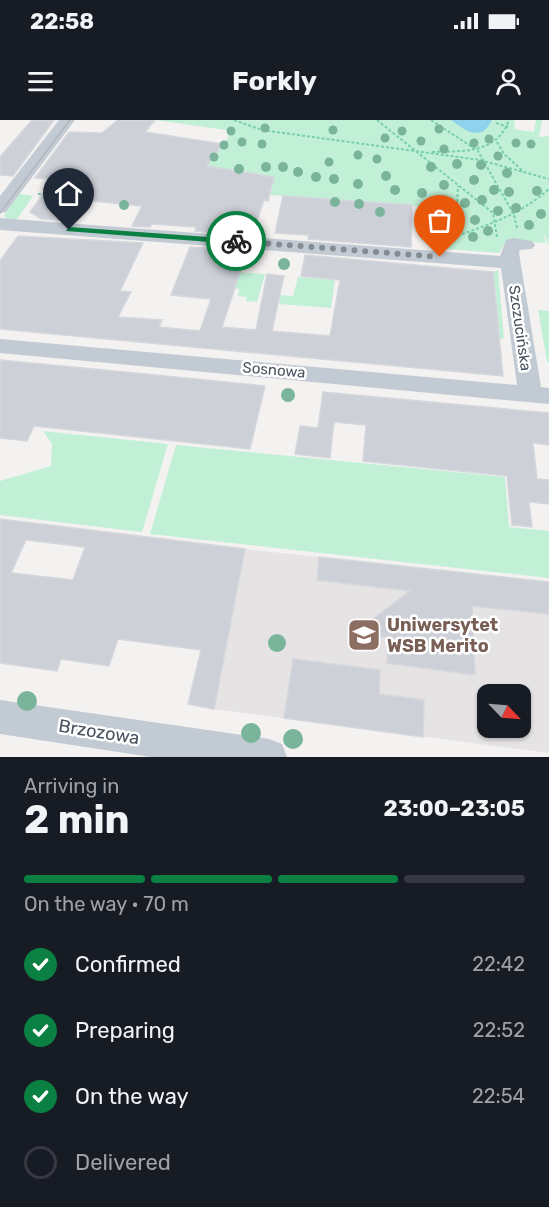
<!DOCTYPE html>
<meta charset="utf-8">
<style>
body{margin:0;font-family:Rubik,sans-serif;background:#20242c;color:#f1f3f6;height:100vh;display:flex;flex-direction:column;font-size:22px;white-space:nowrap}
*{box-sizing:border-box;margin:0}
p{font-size:20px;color:#9ea1a6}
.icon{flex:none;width:33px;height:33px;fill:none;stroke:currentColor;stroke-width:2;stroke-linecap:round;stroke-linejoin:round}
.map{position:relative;height:637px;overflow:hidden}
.side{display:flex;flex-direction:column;background:#171b24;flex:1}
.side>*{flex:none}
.needle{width:39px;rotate:115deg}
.fabs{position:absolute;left:477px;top:564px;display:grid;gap:12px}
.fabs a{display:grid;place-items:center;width:54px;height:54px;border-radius:12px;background:#171b24;box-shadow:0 2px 4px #0004;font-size:30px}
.pin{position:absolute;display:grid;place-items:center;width:51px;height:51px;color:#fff;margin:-62px -26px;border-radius:50% 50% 50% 0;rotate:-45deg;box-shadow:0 0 6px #0007}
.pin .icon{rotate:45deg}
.courier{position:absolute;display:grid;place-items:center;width:60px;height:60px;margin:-30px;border:4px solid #0b8043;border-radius:50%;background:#fff;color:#222;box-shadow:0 2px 8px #0007}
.head em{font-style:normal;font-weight:700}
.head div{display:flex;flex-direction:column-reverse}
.head{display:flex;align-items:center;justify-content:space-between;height:102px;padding:0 24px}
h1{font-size:39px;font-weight:700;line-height:45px}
.bar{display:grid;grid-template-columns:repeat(4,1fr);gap:9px 6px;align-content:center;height:72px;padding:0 24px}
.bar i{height:8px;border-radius:4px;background:#363941}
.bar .on{background:#0b8043}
.bar p{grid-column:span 4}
ol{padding:0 24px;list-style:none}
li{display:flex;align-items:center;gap:18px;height:66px}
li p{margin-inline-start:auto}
li .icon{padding:6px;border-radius:50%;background:#0b8043;color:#fff;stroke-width:4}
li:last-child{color:#9ea1a6}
li i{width:33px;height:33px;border:3px solid #363941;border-radius:50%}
.status{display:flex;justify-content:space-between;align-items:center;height:42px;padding:0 30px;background:#171b24;direction:ltr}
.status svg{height:16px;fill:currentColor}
header{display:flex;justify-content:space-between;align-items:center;height:78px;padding:0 24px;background:#171b24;font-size:27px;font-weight:700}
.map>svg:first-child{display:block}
</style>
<div class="status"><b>22:58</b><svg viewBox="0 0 49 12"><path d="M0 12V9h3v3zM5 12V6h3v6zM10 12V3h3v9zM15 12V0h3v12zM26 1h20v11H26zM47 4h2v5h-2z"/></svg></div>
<header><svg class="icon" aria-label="menu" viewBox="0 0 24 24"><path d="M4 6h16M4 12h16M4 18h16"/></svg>Forkly<svg class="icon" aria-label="person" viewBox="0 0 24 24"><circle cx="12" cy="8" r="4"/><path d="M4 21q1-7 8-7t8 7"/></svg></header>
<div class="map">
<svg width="549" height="637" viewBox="0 0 549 637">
<rect width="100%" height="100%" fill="#f4f2f1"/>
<path fill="#e5e3e3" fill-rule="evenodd" d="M245 429 549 462V633L214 589ZM488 574H520V608H488Z"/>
<path fill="#c1f0d7" d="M155 0H515L514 9 534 12 536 0H542L539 17 549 16V126L542 108 546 123 507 120 499 133 434 128 430 125V87L270 75 274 58 206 46 233 11Z
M19 74 33 76 15 102 6 99 4 95Z
M498 150 504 218 499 220 493 152Z
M234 152 265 154 257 182 246 181 247 177 238 176 239 169 230 168Z
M298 157 335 160 331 188 279 184 281 175 293 176Z
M538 190 549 191V243L547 242Z
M43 311 168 324 142 412 0 395V361L51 346 52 324Z
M176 325 505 357 509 407 549 411V458L150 414Z"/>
<path fill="#8ed2ed" d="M451 0H492C481 22 467 12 451 0Z"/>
<path fill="#cdd0d7" stroke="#d5d7dd" stroke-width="1.5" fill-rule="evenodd" d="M32 0H54L13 56 0 55V37Z
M118 0H155L145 12 223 24 206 46 274 57 268 81 264 80 252 115 195 111 196 107 152 104 150 107 132 106 142 86 82 80 68 101 42 99 30 92 54 59 35 58 69 12 102 13Z
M283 76 412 85 411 127 308 119 309 115 275 113Z
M18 116 143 123 120 171 131 172 118 197 162 200 159 207 200 211 211 179 171 175 190 127 247 131 222 207 256 210 267 154 284 156 272 211 330 216 340 160 301 156 305 135 493 152 503 256 0 209V141Z
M0 240 146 254 265 266 250 329 34 306 27 321 0 318Z
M323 272 549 293V325L533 323 537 359 549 360V384L529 382 532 407 512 405 507 356 363 341 366 305 334 302 330 338 295 334 300 306 318 308Z
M0 399 245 429 214 589 188 584 201 530 118 519 109 546 61 539 57 551 0 543ZM26 420 85 427 73 460 11 453Z
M319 437 549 462V494L472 486 475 555 387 543 389 518 372 515 373 499 410 471 317 460Z
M293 539 380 550 379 574 424 580 423 617 284 598Z"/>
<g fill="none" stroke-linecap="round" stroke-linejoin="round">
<path stroke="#78cfab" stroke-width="2" stroke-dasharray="3 2" stroke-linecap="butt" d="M234 0 262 10 480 40 549 59
M377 0 493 93 497 117
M431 0 478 31 514 95 517 108
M496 3 508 7
M497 22 504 34 524 52
M432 32C463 31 497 34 509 0
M38 74H54L62 70
M443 121C483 106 516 98 549 69
M439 123 457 85 458 66"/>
<path fill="#c2cad3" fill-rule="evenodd" d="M59 0H75L6 92 0 93V76Z
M0 98 500 136 506 120 513 118 532 121 535 125 532 129 520 130 519 133 541 267 549 268V284L0 233V219L517 265 501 148 0 110Z
M0 580 269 619 282 624 287 637H151L0 614Z"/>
<path stroke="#b3b6bc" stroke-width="1.5" d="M0 93 70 0"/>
</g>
<g fill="#7ab59b">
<circle cx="265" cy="8" r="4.5"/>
<circle cx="439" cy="9" r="4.5"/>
<circle cx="333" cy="10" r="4.5"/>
<circle cx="231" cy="11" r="4.5"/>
<circle cx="402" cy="11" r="4.5"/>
<circle cx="385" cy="18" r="4.5"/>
<circle cx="489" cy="19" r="4.5"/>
<circle cx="421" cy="21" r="4.5"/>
<circle cx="242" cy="22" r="4.5"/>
<circle cx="474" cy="23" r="4.5"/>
<circle cx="516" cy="23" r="4.5"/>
<circle cx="262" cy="24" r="4.5"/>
<circle cx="531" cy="24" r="4.5"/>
<circle cx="224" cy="25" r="4.5"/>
<circle cx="444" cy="29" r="4.5"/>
<circle cx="358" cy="35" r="4.5"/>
<circle cx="498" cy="36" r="4.5"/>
<circle cx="214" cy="37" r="4.5"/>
<circle cx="377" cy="39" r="4.5"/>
<circle cx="329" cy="42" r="4.5"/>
<circle cx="457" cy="44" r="5"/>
<circle cx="481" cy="45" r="5"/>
<circle cx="266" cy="47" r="5"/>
<circle cx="283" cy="47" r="5"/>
<circle cx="431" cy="47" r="5"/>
<circle cx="239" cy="49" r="5"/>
<circle cx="298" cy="52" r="5"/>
<circle cx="507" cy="53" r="5"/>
<circle cx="386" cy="56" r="5"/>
<circle cx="316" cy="57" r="5"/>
<circle cx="334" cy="59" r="5"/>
<circle cx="474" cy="60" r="5"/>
<circle cx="358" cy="64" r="5"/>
<circle cx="444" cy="65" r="5"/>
<circle cx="395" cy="70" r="5"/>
<circle cx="494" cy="70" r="5"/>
<circle cx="537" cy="71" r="5"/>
<circle cx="509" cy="72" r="5"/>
<circle cx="422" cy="73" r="5"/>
<circle cx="482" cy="80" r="5"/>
<circle cx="335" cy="82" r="5"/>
<circle cx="465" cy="83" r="5"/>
<circle cx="359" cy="84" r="5"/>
<circle cx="124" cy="85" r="5"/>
<circle cx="442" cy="88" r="5"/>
<circle cx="516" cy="88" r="5"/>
<circle cx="498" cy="91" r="5"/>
<circle cx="380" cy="92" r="5"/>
<circle cx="541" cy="94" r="5"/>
<circle cx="475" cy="100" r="5"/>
<circle cx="529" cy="105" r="5"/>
<circle cx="437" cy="107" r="5"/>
<circle cx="488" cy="111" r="5"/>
<circle cx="473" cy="117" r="5"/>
<circle cx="284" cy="144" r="6"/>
<circle cx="288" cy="275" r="7"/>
<circle cx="277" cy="523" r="9"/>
<circle cx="27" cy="581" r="10"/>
<circle cx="251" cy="613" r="10"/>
<circle cx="293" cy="619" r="10"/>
</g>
<path fill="#0b8043" d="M69 107 236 119 239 121 236 124 66 111Z"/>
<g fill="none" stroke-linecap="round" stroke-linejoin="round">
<path stroke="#858b92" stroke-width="6" stroke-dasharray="0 10.8" d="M236 121 440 137"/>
</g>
<defs>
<symbol id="university-square" viewBox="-11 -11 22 22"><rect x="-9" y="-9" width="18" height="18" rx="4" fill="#8d6e63" stroke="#fff"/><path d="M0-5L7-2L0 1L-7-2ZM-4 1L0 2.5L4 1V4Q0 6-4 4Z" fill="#fff"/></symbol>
</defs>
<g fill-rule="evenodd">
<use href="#university-square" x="345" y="496" width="38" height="38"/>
</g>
<g text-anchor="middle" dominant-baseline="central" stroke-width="5" stroke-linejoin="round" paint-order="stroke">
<g font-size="15" fill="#49535f" stroke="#fff">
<text transform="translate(520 208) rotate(82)">Szczucińska</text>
<text transform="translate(274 250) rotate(5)">Sosnowa</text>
</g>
<g font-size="18" font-weight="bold" fill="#785e54" stroke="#fff" text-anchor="start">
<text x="387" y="505">Uniwersytet<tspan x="387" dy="21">WSB Merito</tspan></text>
</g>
<g font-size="18" fill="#49535f" stroke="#fff">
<text transform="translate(99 612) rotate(9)">Brzozowa</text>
</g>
</g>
</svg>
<div class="fabs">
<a><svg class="needle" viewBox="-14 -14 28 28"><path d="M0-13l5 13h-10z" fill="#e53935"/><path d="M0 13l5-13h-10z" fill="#9ea1a6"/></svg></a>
</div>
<div class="pin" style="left:440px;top:137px;background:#ea580c"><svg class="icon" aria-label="bag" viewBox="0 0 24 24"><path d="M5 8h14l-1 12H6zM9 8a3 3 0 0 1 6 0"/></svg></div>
<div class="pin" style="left:69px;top:110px;background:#1f2937"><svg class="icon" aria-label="home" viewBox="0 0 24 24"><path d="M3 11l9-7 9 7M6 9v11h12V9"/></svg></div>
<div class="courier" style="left:236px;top:121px"><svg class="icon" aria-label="bike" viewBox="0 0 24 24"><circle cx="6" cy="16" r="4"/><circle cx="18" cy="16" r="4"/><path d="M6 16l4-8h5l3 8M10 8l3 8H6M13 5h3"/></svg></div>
</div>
<section class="side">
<div class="head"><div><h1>2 min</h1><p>Arriving in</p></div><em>23:00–23:05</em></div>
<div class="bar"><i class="on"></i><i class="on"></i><i class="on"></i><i></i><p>On the way · 70 m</p></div>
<ol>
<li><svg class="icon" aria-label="check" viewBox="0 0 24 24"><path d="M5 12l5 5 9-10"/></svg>Confirmed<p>22:42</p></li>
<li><svg class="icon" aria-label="check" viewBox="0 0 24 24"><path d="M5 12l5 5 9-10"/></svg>Preparing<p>22:52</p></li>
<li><svg class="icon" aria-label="check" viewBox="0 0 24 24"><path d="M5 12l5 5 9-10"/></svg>On the way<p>22:54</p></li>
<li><i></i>Delivered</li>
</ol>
</section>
